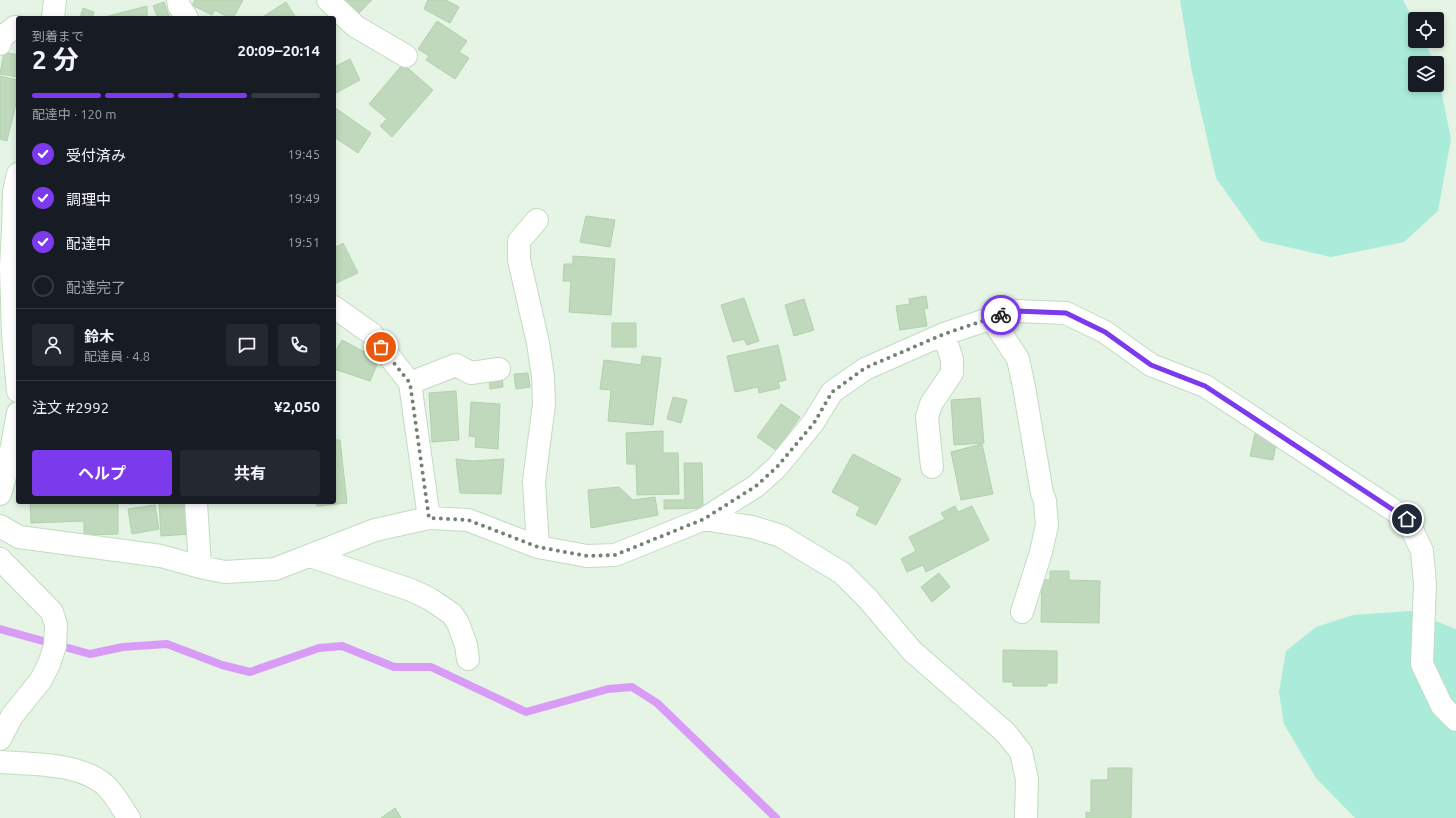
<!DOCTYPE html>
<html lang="ja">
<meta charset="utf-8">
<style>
body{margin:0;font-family:Ubuntu,"Noto Sans JP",sans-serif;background:#242831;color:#f1f3f6;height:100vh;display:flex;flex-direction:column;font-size:15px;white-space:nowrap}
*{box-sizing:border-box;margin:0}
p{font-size:13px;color:#9ea1a6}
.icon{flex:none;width:22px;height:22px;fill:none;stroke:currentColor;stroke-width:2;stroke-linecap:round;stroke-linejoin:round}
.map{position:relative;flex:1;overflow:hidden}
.sheet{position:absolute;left:16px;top:16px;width:320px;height:488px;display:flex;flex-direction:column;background:#171b24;border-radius:4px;box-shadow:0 2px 6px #0003}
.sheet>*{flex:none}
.fabs{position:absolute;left:1408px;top:12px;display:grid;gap:8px}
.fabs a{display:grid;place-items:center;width:36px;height:36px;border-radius:4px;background:#171b24;box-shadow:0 2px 6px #0003;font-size:20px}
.pin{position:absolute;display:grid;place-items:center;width:34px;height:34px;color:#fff;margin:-17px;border:2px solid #fff;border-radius:50%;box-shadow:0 1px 4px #0007}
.courier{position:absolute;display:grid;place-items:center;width:40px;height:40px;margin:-20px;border:3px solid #7c3aed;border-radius:50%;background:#fff;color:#222;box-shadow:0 1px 5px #0007}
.head em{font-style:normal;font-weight:700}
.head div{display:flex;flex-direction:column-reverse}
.head{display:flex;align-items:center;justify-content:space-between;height:68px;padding:0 16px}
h1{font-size:26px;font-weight:700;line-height:30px}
.bar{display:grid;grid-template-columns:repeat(4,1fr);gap:6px 4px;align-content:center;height:48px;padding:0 16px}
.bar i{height:5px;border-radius:3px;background:#363941}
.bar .selected{background:#7c3aed}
.bar p{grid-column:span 4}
.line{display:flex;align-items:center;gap:10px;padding:0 16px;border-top:1px solid #363941}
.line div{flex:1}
.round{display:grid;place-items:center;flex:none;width:42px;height:42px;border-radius:4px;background:#242831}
ol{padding:0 16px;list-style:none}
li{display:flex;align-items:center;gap:12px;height:44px}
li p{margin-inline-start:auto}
li .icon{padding:4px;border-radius:50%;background:#7c3aed;color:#fff;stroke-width:4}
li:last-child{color:#9ea1a6}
li i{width:22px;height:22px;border:2px solid #363941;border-radius:50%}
.button{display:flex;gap:8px;margin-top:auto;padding:8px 16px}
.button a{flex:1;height:46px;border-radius:4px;background:#7c3aed;color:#fff;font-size:16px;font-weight:700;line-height:46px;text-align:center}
.button a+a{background:#242831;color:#f1f3f6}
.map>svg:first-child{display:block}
</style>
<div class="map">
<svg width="1456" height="818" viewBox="0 0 1456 818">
<rect width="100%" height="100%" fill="#e5f4e5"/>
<path fill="#aaebd9" d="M1180 0H1403L1415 23V41H1424L1435 63H1415V85H1437V70L1451 139 1438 211 1404 242 1331 257 1261 241 1216 178 1192 72Z
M1410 611 1456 629V818H1355L1316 778 1284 724 1279 692 1286 651 1316 627 1353 615Z"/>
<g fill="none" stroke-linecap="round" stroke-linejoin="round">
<path stroke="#d99cf6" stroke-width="8" d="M0 629 90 654 123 647 167 644 222 665 250 672 319 648 342 646 394 667H431L526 712 608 689 632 687 657 703 776 818"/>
</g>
<path fill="#c0d9bc" stroke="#b0d1ac" d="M195 0H243L233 18H229L215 10 212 15 192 5Z
M344 0H372L358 14Z
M428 0H446L459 7 450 23 424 9Z
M164 2 169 16 158 18 153 6Z
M286 2 296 18H261Z
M147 6V18H101Z
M83 8 94 12 92 18H80Z
M437 21 467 41 459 52 469 58 455 79 426 60 429 56 418 49Z
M4 52 18 55V77L0 74Z
M350 59 360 80 334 94V67Z
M403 64 433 90 392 137 380 126 387 119 369 104Z
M0 76 18 80V95L7 141 0 139Z
M334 107 371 133 358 153 334 137Z
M586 216 615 220 610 247 580 242Z
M343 243 358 273 334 284V248Z
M573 256 615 259 611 315 569 312 571 281H563L564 264H573Z
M926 296 928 308 924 309 927 326 900 330 896 306 910 304 909 299Z
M744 298 759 341 747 345 744 339 733 342 721 305Z
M804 299 814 330 794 336 785 305Z
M612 323H636V347H612Z
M342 340 379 360 370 381 334 369V354Z
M778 345 786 380 778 382 780 388 759 393 758 387 735 392 727 356Z
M642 356 661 358 653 425 608 421 611 390 600 389 604 360 641 365Z
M528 373 530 387 516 389 514 374Z
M502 375 503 387 490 389 489 376Z
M456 391 459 440 432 442 429 393Z
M673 397 687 400 681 423 667 419Z
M980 398 984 443 954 445 951 400Z
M471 402 500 404 498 449 475 447 476 437 469 436Z
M781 404 800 417 776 450 757 437Z
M663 431V453H678L679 494 637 495 636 464H627L626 433Z
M1255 434 1277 439 1273 460 1250 456Z
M334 440H340L347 503 317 506 316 502H334Z
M982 444 993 494 961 500 951 452Z
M853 454 901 479 876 525 856 515 860 507 832 492Z
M456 459 473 461 504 459 501 494 460 493Z
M684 463H702L703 508 664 509V500H685Z
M619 487 633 500 655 497 658 515 591 528 588 490Z
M30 502H118V534L84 535V521L31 523Z
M129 502H189L191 534 161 536 159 502 129 504Z
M155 505 159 529 132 534 128 509Z
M955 506 958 512 972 506 989 540 926 572 923 565 907 572 901 559 916 551 909 537 945 519 941 513Z
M1050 571H1069V580L1100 581 1099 623 1041 622 1042 580H1050Z
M939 573 950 587 932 602 921 587Z
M1003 650 1057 651V683H1047V686H1013V682H1003Z
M1108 768H1132L1131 818H1086V812L1091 813V780H1108Z
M395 808 401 818H381Z"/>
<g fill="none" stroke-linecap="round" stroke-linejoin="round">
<defs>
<path id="minor" d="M178 0 179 6 187 18
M328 0 355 26 406 56
M53 18 55 0
M0 44 2 37 15 27H18
M18 174 14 192 13 229 11 267 13 335 18 391
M537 220 519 241V260L538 343 543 377 544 404 534 481 538 547
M334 307 372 334 410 383
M991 318 1018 359 1024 387 1042 493 1045 501 1047 525 1041 552 1022 612
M932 467 927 417 931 404 952 373V360L944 334
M0 494 9 462 18 413
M196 502 200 567
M429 518 410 383 456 365 471 373 499 369
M704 519 756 486 777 467 813 423 832 392 865 369 944 334 1013 311 1066 313 1105 332 1151 365 1205 386 1407 519 1422 551 1425 584 1422 664 1442 706 1456 720
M0 526 19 537 161 556 200 567 225 572 275 569 375 530 429 518 468 520 538 547 587 556 615 555 704 519 752 527 781 536 842 573 868 599 912 651 1005 732 1021 752 1027 779 1026 818
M310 556 411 590 430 599 452 614 458 623 466 645 468 659
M0 559 52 612 56 625 55 646 49 664 41 680 12 716 0 739
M0 762C32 764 80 763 105 785 115 794 121 807 129 818"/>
</defs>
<use href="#minor" stroke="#c2dbc1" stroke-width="24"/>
<use href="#minor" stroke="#fff" stroke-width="22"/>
</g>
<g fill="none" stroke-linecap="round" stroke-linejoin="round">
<path stroke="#738372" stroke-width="4" stroke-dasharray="0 7.2" d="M381 347 410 383 429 518 468 520 538 547 587 556 615 555 704 519 756 486 777 467 814 423 832 392 865 368 944 334 1001 315"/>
<path stroke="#7c3aed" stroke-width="5" d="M1001 315 1013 311 1066 313 1105 332 1151 365 1205 386 1407 519"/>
</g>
</svg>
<div class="fabs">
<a><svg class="icon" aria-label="locate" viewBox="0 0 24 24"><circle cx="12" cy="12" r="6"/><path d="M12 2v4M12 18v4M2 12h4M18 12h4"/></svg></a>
<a><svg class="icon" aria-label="layers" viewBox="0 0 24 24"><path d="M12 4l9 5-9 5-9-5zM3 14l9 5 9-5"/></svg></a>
</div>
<div class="pin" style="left:381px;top:347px;background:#ea580c"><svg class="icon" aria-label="bag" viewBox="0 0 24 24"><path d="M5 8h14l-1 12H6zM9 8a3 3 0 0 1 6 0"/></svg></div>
<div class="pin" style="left:1407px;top:519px;background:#1f2937"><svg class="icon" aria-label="home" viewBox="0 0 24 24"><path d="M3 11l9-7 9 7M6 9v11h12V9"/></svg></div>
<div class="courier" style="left:1001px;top:315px"><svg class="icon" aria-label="bike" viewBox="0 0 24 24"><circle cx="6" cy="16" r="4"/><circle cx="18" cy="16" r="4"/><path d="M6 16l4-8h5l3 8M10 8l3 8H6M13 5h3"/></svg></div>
<section class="sheet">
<div class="head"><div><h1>2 分</h1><p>到着まで</p></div><em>20:09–20:14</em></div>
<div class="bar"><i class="selected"></i><i class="selected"></i><i class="selected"></i><i></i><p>配達中 · 120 m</p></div>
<ol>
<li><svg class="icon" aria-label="check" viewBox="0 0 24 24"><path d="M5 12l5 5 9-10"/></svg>受付済み<p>19:45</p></li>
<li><svg class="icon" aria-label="check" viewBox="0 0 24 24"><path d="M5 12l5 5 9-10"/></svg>調理中<p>19:49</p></li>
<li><svg class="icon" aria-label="check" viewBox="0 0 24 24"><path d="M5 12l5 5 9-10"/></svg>配達中<p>19:51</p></li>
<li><i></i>配達完了</li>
</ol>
<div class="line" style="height:72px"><a class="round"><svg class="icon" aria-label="person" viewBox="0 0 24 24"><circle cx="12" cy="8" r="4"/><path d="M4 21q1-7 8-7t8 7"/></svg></a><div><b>鈴木</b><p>配達員 · 4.8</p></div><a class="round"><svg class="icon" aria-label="chat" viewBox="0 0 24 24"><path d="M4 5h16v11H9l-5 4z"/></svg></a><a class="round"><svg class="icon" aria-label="phone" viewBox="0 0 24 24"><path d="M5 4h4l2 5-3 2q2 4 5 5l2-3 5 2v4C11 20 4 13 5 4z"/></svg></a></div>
<div class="line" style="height:52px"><div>注文 #2992</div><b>¥2,050</b></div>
<div class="button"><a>ヘルプ</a><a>共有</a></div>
</section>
</div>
